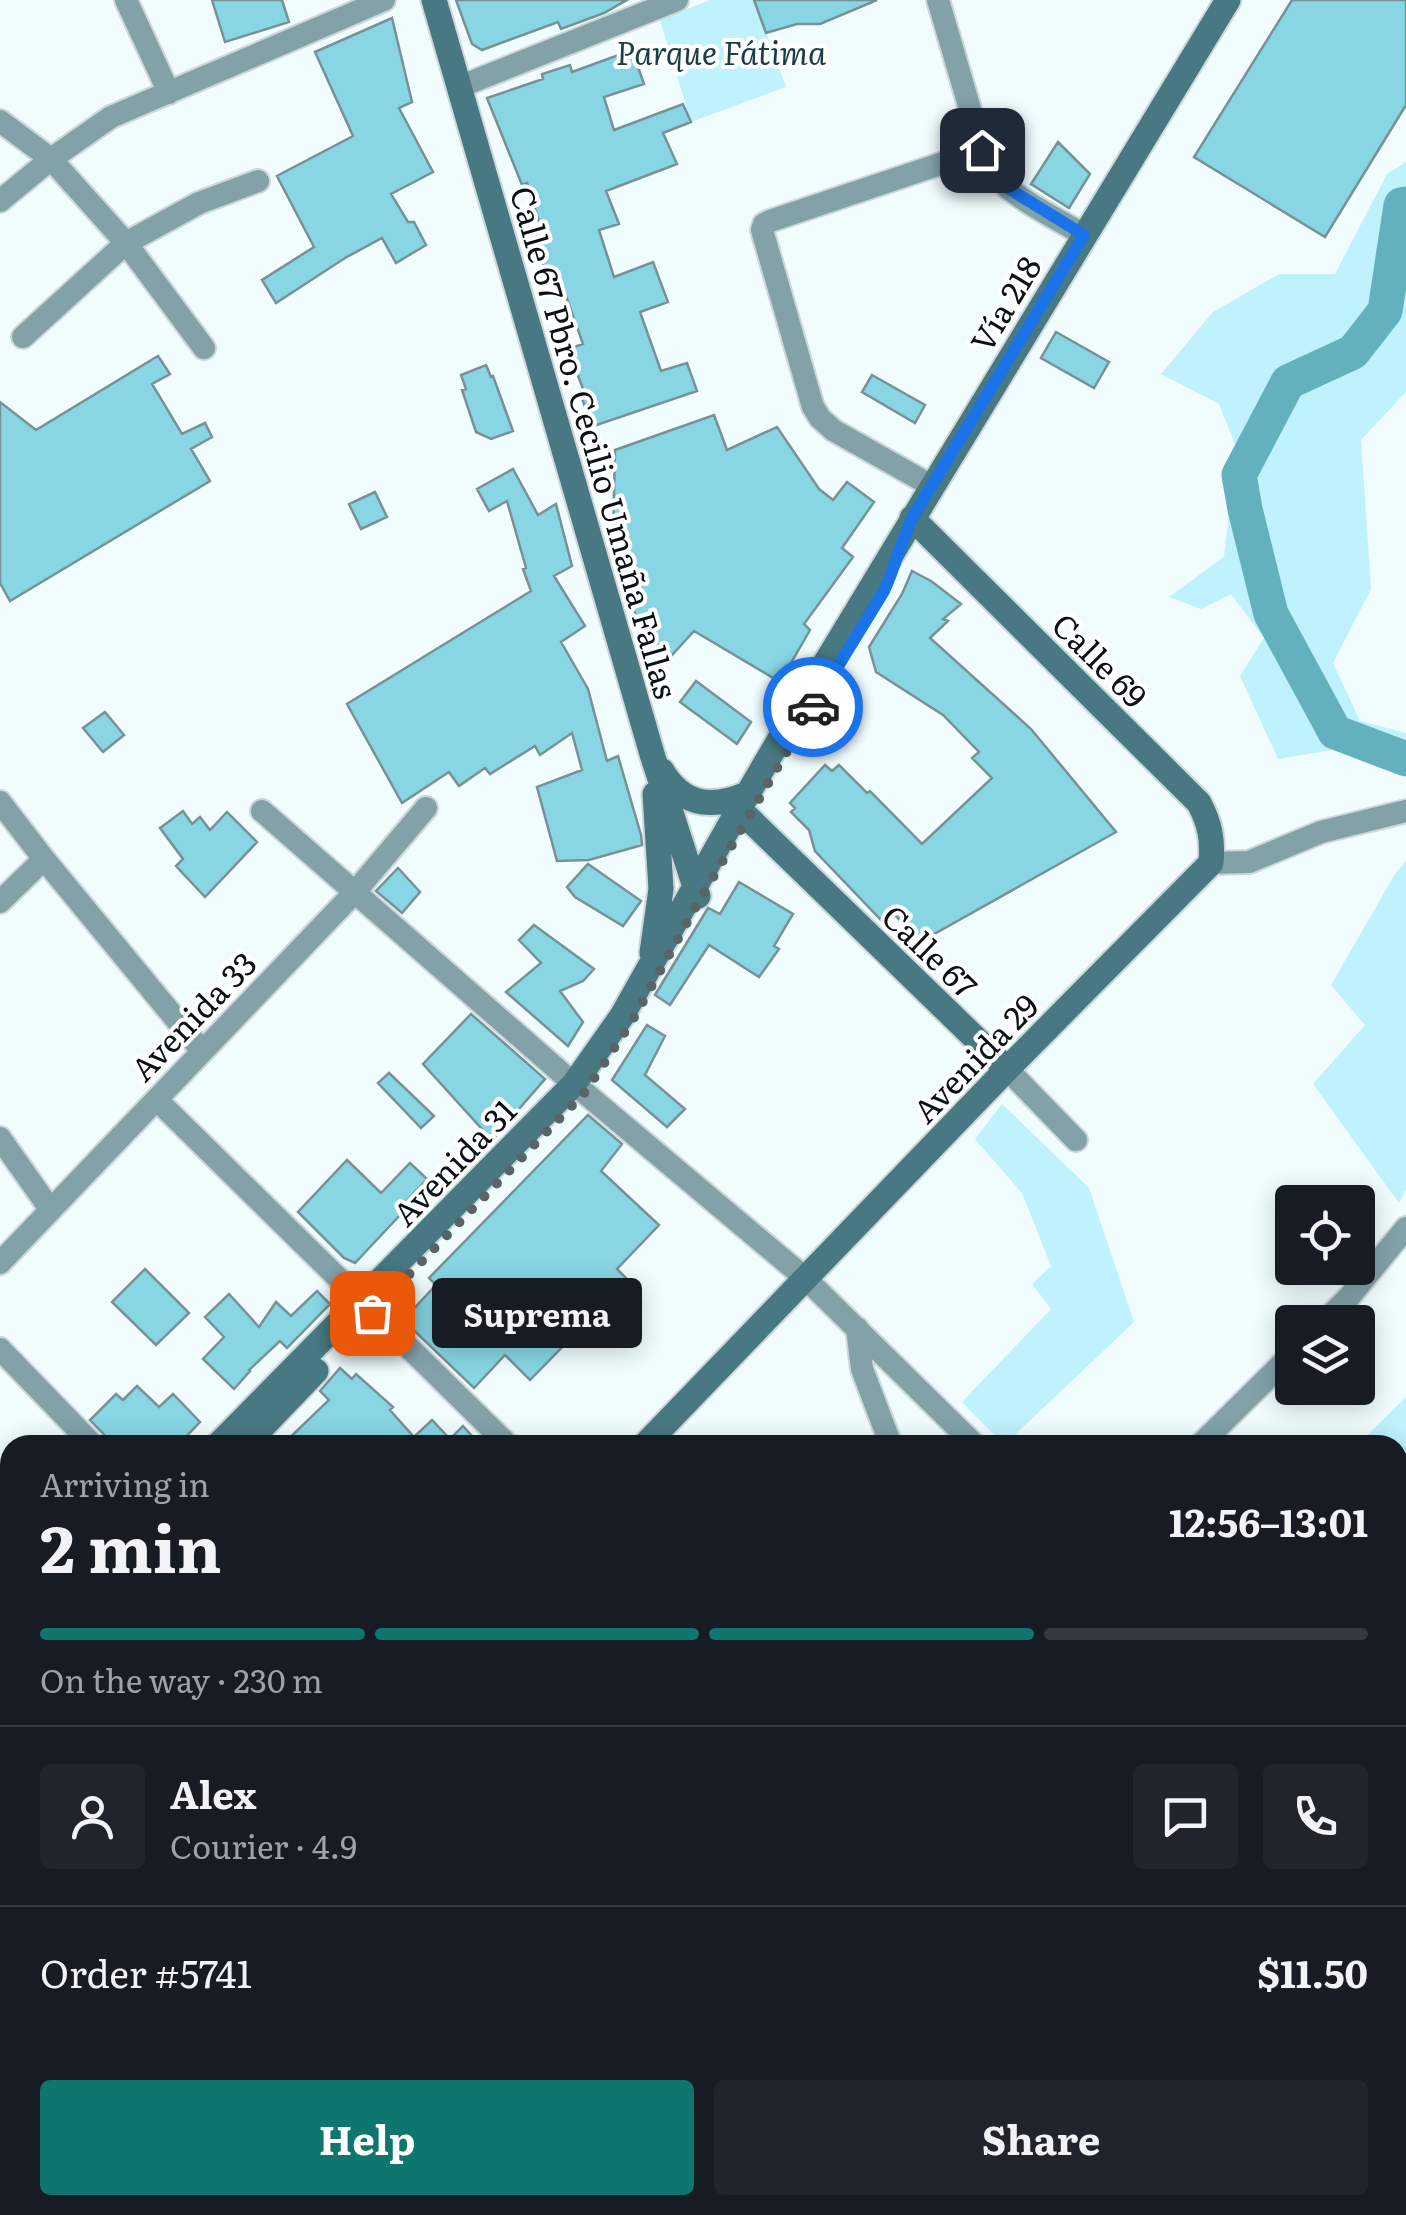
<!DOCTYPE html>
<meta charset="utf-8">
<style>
body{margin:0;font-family:Literata,serif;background:#20242c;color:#f1f3f6;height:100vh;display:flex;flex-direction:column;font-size:38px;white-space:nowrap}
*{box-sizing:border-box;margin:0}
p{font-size:32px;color:#9ea1a6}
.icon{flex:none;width:55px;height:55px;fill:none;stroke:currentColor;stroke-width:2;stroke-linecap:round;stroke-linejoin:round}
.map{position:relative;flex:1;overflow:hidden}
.side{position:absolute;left:0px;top:1435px;width:1408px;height:780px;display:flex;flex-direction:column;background:#171b24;border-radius:30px 30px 0 0;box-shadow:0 5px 25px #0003}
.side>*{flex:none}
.tools{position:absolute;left:1275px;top:1185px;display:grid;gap:20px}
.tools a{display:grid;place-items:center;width:100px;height:100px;border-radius:10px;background:#171b24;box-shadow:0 5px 25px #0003;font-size:50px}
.pin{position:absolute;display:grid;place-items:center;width:85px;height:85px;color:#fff;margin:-42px;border-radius:20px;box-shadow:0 5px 15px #0006}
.courier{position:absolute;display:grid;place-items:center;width:100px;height:100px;margin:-50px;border:8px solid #1a73e8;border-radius:50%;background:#fff;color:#222;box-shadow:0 2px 12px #0007}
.bubble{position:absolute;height:70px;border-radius:10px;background:#171b24;box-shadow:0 5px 25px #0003;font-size:32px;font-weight:700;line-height:70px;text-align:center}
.head em{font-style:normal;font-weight:700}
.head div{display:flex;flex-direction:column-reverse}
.head{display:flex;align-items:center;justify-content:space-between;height:170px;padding:0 40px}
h1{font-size:65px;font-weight:700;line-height:75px}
.bar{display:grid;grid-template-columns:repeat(4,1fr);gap:15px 10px;align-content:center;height:120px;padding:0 40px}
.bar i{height:12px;border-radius:8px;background:#363941}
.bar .on{background:#0f766e}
.bar p{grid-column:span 4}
.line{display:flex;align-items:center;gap:25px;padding:0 40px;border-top:2px solid #363941}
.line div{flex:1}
.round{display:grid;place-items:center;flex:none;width:105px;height:105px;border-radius:10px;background:#20242c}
.action{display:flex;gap:20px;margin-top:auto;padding:20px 40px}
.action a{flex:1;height:115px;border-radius:10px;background:#0f766e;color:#fff;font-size:40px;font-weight:700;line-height:115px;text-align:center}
.action a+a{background:#20242c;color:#f1f3f6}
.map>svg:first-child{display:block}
</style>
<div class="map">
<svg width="1406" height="2215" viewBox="0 0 1406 2215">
<rect width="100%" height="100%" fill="#f0fcfe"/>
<path fill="#bff2fc" d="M710 0H754L786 87 691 122 660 20Z
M1406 162V392L1361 440 1371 589 1333 663 1360 721 1406 733V759L1383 747 1355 746 1278 759 1240 676 1264 638 1231 594 1201 609 1169 597 1224 557 1236 447 1219 404 1161 374 1213 312 1279 274H1335L1387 174Z
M1406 861V1189L1399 1203 1313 1084 1365 1025 1331 985 1395 874Z
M1002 1104 1089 1188 1134 1322 1004 1445 962 1402 1051 1309 1032 1284 1051 1266 1022 1193 975 1139Z
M1406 1397V2215H1005L1019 2205H1398V1445H1357Z"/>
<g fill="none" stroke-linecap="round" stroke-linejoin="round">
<path stroke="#63b1be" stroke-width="35" d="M1406 204 1401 205 1385 311 1353 352 1288 382 1239 475 1245 509 1271 614 1335 732 1406 759
M1398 1517 1406 1510
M1083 2205 1084 2215"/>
</g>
<path fill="#88d6e4" stroke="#779297" stroke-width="2.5" d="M212 0H282L289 22 225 42Z
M456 0H627L604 13 561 29 558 22 482 50 472 44Z
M754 0H877L820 24H797L766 33Z
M1292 0H1406V105L1325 237 1194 157Z
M392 18 412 102 399 108 433 172 391 194 408 222H414L426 245 396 263 382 238 345 258 276 303 262 280 314 247 277 176 353 136 315 52Z
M632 50 644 84 604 97 614 130 683 104 691 122 663 133 677 164 606 191 619 224 599 230 614 277 653 262 668 302 640 312 661 371 687 363 697 391 591 427 582 398 586 397 568 349 583 344 560 279 549 282 533 234 542 231 527 183 522 185 487 98 543 79 542 74 570 65 572 72Z
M1058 142 1090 174 1069 208 1031 184Z
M1056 332 1109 362 1094 388 1041 358Z
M158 356 170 374 152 384 182 434 205 423 212 437 191 449 210 481 10 601 0 583V402L36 430Z
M486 365 491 377 493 376 513 431 491 439 476 432 462 390 466 389 461 375Z
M872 375 925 405 915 423 862 392Z
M714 415 727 450 777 427 819 489 833 500 847 482 874 502 842 548 853 557 804 624 810 630 780 682 694 631 653 676 613 536 615 450Z
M513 469 538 515 556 504 572 566 554 576 585 626 561 642 588 689 607 761 618 756 641 835 642 845 589 860 557 861 537 787 582 770 572 733 540 755 535 746 490 774 485 768 459 786 449 772 402 803 347 704 531 591 523 569 526 568 507 501 489 511 477 489Z
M375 492 387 517 361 529 349 504Z
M912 571 931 581 961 604 943 619 948 621 930 638 1031 729 1116 832 920 942 894 914 891 916 889 913 881 920 815 851 809 830 791 812 795 808 790 803 825 765 832 771 839 765 867 793 870 791 922 844 992 778 972 758 979 752 943 715 876 672 869 647 902 594Z
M696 681 751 722 737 744 680 702Z
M105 712 124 735 103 752 83 728Z
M183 811 192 824 200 817 210 830 227 812 257 842 205 897 176 866 183 859 160 828Z
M588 864 641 901 623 926 575 897 567 887Z
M398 868 420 892 402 913 376 891Z
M739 882 793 914 774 946 779 949 759 977 709 945 670 1005 655 995 708 908 720 914Z
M534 925 594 969 583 981 560 991 583 1022 568 1046 506 992 541 963 519 940Z
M471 1014 545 1079 492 1140 423 1064Z
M647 1025 665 1036 645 1075 685 1109 667 1127 612 1080Z
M389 1073 434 1116 421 1128 378 1083Z
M588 1115 622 1144 601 1171 659 1225 617 1269 628 1280 530 1380 505 1355 474 1388 403 1320 436 1285 429 1278Z
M347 1160 381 1193 410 1163 427 1179 399 1209 402 1213 355 1263 344 1258 298 1212Z
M145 1269 189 1313 156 1345 112 1302Z
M317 1291 330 1304 287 1348 280 1341 249 1370 250 1371 234 1389 203 1359 224 1337 205 1317 229 1294 259 1327 276 1302 291 1316Z
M340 1368 352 1379 356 1374 393 1407 390 1410 414 1437 432 1420 450 1439 463 1426 480 1445H282L329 1400 320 1391Z
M137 1386 159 1407 173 1394 200 1422 178 1445H114L90 1420 116 1394 123 1400Z"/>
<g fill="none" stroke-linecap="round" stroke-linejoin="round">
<defs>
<path id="street" d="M126 0 169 93
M938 0 982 150C987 159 991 170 998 178 1014 198 1061 221 1084 235
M459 87 677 0
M0 121 51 159 126 243 204 348
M0 201 51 159 111 117 384 0
M23 337 126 243 199 203 258 181
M932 486 833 430 820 418 813 407 762 230 764 224 770 221 982 150
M0 802 44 859 202 1051
M262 811 574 1084
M1211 863 1249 862 1321 832 1406 811
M0 902 44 859
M1007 1069 1076 1140
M585 1093 805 1278 975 1445
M157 1100 508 1445
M0 1138 50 1209
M0 1263 355 892 426 808
M1324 1322 1350 1296 1406 1228
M857 1328 862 1369 891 1445
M0 1349 93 1445
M1200 1445 1292 1354
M0 1753 10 1762
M0 2155 10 2166
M49 2205 59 2215
M471 2205 481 2215
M658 2205 665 2215
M279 2215 288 2205
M873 2215 886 2205"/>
<path id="secondary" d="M434 0 652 754 698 896
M662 771C683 806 712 809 747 794
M739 809 1007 1069
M652 953 661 889 655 794
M218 1445 574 1084 622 1016 739 809 792 718 1228 0
M245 1445 316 1371
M645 1445 1007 1069 1211 863C1213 839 1210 824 1199 803L912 518
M0 1674 10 1664
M0 2085 10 2075"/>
</defs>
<use href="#street" stroke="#cbd7d9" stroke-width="26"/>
<use href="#secondary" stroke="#cbd7d9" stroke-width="29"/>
<use href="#street" stroke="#83a2a8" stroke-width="22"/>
<use href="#secondary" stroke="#487881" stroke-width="25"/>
</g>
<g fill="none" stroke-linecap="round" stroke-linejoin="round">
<path stroke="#596466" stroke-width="10" stroke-dasharray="0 18" d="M372 1313 585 1092 632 1021 699 901 813 707"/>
<path stroke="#1a73e8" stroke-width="12" d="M813 707 884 591C895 567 901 542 912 518L1084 235 1011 190 1000 181 982 150"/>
</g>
<g text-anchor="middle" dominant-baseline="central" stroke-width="8" stroke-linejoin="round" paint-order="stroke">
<g font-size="32" font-style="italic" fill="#193e45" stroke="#fff">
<text x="721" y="51">Parque Fátima</text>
</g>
<g font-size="32" fill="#081214" stroke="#fff">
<text transform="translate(1004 303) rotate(-59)">Vía 218</text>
<text transform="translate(596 442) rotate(74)">Calle 67 Pbro. Cecilio Umaña Fallas</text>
<text transform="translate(1101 659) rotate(45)">Calle 69</text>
<text transform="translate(931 950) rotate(44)">Calle 67</text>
<text transform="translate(192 1015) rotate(-46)">Avenida 33</text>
<text transform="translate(974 1057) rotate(-46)">Avenida 29</text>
<text transform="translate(453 1161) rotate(-46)">Avenida 31</text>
</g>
</g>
</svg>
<div class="tools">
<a><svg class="icon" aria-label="locate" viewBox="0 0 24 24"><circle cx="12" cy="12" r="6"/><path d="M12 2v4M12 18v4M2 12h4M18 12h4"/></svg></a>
<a><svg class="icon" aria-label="layers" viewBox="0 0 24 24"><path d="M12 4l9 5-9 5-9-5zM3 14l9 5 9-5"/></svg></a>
</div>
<div class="pin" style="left:372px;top:1313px;background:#ea580c"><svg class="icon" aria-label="bag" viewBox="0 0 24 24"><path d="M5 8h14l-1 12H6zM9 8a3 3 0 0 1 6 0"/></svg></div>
<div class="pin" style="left:982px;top:150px;background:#1f2937"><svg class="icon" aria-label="home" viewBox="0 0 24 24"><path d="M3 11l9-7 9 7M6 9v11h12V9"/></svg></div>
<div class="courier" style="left:813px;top:707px"><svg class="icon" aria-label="car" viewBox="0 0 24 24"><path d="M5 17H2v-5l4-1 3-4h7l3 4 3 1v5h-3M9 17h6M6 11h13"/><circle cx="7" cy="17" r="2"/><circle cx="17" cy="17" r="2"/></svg></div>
<div class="bubble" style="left:432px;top:1278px;width:210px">Suprema</div>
<section class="side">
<div class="head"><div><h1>2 min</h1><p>Arriving in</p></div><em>12:56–13:01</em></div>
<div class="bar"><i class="on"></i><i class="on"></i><i class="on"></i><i></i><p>On the way · 230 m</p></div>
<div class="line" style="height:180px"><a class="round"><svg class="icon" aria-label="person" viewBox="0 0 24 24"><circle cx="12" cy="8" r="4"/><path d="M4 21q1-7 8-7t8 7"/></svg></a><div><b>Alex</b><p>Courier · 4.9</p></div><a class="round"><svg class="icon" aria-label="chat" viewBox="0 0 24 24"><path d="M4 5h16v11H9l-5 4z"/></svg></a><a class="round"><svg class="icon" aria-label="phone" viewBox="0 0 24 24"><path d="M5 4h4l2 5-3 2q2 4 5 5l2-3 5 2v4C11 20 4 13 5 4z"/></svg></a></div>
<div class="line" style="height:130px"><div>Order #5741</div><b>$11.50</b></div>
<div class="action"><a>Help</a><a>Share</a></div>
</section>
</div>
